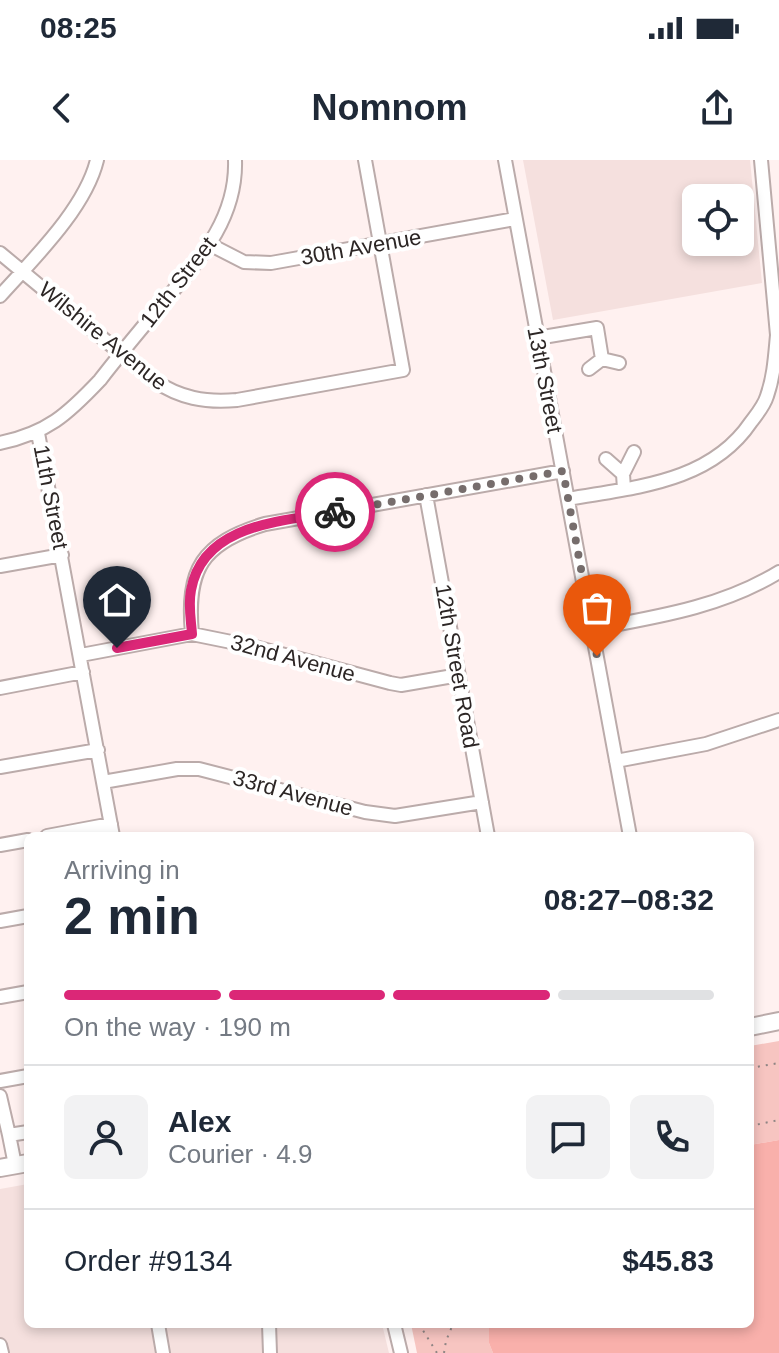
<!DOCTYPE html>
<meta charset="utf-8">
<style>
body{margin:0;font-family:Helvetica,sans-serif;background:#f2f2f3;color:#1f2937;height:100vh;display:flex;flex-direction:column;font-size:30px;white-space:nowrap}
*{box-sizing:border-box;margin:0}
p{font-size:26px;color:#747a83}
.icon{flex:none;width:44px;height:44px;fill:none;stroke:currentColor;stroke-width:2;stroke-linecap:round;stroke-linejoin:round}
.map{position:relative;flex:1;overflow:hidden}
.details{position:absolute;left:24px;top:672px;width:730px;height:496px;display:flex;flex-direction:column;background:#fff;border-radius:12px;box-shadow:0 4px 12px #0003}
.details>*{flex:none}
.tools{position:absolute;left:682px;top:24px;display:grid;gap:16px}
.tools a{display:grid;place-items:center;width:72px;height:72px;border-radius:12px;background:#fff;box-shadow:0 4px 12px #0003;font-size:40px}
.pin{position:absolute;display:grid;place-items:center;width:68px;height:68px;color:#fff;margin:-82px -34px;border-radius:50% 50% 50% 0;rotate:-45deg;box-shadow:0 0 8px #0007}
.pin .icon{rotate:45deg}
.courier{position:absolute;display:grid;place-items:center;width:80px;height:80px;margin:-40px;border:6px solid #db2777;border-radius:50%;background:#fff;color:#222;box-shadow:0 2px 10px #0007}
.head em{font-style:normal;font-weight:600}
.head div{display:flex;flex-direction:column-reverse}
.head{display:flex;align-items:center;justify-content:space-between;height:136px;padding:0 40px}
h1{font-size:52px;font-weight:600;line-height:60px}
.bar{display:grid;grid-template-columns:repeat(4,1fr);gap:12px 8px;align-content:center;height:96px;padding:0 40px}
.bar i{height:10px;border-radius:6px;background:#e0e1e3}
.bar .selected{background:#db2777}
.bar p{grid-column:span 4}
.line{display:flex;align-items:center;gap:20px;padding:0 40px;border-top:2px solid #e0e1e3}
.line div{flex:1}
.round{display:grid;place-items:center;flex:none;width:84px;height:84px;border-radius:12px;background:#f2f2f3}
.status{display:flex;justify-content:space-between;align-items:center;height:56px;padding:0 40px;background:#fff;direction:ltr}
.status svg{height:22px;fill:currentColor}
header{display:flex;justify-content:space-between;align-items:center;height:104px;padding:0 40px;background:#fff;font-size:36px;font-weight:600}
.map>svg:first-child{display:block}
</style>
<div class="status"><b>08:25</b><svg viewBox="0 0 49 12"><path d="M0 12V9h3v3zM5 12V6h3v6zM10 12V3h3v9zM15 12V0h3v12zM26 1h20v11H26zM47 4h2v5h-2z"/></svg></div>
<header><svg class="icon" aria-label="back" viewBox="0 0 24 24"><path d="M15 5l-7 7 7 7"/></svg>Nomnom<svg class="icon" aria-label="share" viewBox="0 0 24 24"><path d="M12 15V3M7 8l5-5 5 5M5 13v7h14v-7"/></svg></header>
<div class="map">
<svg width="779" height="1193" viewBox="0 0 779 1193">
<rect width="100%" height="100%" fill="#fff1f0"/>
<path fill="#f5e0de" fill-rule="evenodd" d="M523 0H750L762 123 553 160ZM696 38H740V82H696Z
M28 1024V1164H382L389 1193H0V1029Z"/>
<path fill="#f7c5c1" d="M779 881V980L750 985V886Z
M411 1164H489V1183L493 1193H417Z"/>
<path fill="#f9b0ab" d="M779 980V1193H493L489 1183V1164H750V985Z"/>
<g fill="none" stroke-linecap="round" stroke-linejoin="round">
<defs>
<path id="minor" d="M505 0 630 676
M211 85 244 102 271 103 515 59
M0 93 153 220C180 238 205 243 237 240L403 210 365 0
M0 136C33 99 85 49 97 0
M537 178 597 168 602 199 589 209
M602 199 619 203
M38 273 113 676
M0 283C47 273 67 255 100 220 120 194 141 169 162 144 198 101 237 60 235 0
M606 299 623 314
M624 329 623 314 634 292
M426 335 488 676
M568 339C634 327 710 323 751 262 757 254 764 246 767 236 774 216 775 196 777 175L761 0
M0 406 62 395
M592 469C657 457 722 447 779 412
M192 474C186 409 202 383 265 364L563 311
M81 495 192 474 251 486 390 523 401 525 459 515
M0 528 83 512
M616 601 706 584 779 560
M0 607 98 590
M103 622 177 609H199L365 652 395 656 482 642
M47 676 111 664
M0 685 28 680
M0 761 28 756
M0 837 28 832
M0 921 28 916
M0 936 9 975
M15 1005 9 975 28 972
M158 1164 163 1193
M269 1164 270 1193
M394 1164 401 1193
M0 1185 2 1193"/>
<path id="major" d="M750 867 779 861
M0 1008 28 1003"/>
</defs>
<use href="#minor" stroke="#bbabaa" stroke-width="16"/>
<use href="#major" stroke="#bbabaa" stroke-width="20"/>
<path stroke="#8f8584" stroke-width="2" stroke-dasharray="2 6" stroke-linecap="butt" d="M750 908 779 903
M750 966 779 960
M419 1164 437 1193
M444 1193 446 1181 453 1164"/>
<use href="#minor" stroke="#fff" stroke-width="12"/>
<use href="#major" stroke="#fff" stroke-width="16"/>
</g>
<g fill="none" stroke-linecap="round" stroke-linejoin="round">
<path stroke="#766d6c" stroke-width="8" stroke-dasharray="0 14.4" d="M335 352 563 311 597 496"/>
<path stroke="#db2777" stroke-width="10" d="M117 488 192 474C191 460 188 445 191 430 203 364 282 361 335 352"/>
</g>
<g text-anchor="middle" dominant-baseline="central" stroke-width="8" stroke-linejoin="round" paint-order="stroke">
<g font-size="22" fill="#2c2625" stroke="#fff">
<text transform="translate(361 87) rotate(-10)">30th Avenue</text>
<text transform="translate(178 122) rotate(-52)">12th Street</text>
<text transform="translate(103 176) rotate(39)">Wilshire Avenue</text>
<text transform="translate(545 220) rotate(79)">13th Street</text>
<text transform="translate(51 337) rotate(79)">11th Street</text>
<text transform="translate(293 498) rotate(15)">32nd Avenue</text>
<text transform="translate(457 506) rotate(80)">12th Street Road</text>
<text transform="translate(293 633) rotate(15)">33rd Avenue</text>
</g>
</g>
</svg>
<div class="tools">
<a><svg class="icon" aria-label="locate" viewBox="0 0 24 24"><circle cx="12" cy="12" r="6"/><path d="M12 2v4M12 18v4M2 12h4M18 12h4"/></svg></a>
</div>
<div class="pin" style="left:597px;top:496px;background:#ea580c"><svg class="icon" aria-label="bag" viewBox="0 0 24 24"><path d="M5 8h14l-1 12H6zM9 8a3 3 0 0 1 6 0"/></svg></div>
<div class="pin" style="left:117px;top:488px;background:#1f2937"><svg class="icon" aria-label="home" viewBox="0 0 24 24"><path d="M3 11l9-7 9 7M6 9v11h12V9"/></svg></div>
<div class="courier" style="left:335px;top:352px"><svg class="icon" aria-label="bike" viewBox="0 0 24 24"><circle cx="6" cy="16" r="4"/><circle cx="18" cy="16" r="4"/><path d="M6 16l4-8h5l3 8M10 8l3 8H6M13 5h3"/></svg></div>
<section class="details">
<div class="head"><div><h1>2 min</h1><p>Arriving in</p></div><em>08:27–08:32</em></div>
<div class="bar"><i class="selected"></i><i class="selected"></i><i class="selected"></i><i></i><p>On the way · 190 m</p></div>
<div class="line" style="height:144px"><a class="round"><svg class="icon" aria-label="person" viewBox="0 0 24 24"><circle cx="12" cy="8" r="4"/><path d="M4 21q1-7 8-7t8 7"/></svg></a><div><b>Alex</b><p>Courier · 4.9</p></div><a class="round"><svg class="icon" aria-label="chat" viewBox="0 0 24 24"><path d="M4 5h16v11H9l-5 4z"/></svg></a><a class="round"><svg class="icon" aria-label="phone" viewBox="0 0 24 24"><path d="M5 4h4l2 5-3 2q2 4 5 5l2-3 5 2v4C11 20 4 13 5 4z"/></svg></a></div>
<div class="line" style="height:104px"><div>Order #9134</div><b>$45.83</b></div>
</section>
</div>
